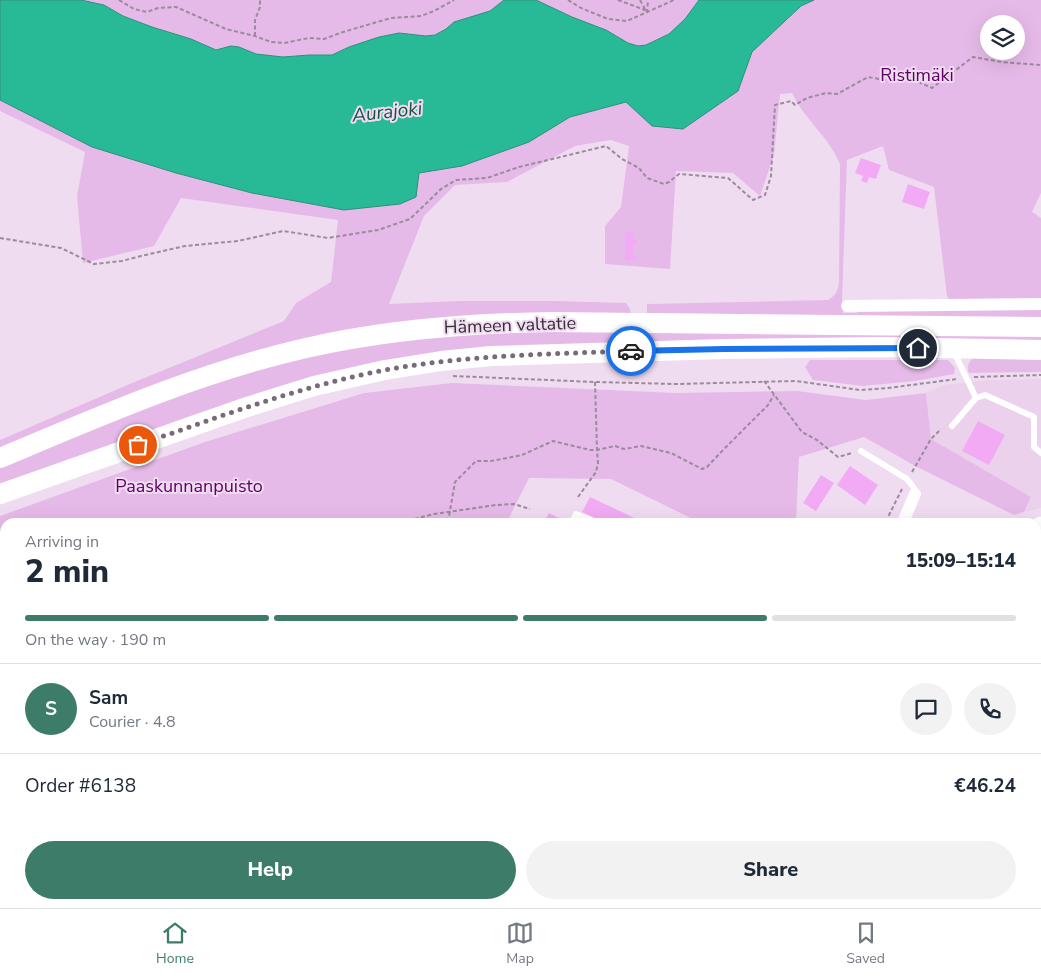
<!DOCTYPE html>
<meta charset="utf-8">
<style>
body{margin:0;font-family:"Nunito Sans",sans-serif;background:#f2f2f3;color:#1f2937;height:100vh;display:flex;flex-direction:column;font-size:19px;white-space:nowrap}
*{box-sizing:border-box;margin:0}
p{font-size:16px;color:#747a83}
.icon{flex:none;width:28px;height:28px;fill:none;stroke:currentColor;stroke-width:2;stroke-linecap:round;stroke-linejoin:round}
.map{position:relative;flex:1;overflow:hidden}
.drawer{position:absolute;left:0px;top:518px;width:1041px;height:391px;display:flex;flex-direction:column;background:#fff;border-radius:15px 15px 0 0;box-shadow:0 5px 20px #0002}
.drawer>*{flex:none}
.tools{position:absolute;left:980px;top:15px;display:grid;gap:10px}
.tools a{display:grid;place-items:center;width:45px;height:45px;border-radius:50%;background:#fff;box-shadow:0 5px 20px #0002;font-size:25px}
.pin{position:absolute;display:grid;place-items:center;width:42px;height:42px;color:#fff;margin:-21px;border:2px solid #fff;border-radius:50%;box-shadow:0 1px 5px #0007}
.courier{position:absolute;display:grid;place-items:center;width:50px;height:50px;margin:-25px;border:4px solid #1a73e8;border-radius:50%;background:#fff;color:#222;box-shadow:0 1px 6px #0007}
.overview em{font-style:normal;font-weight:800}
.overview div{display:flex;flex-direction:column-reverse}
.overview{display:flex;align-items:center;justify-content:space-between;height:85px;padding:0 25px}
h1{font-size:32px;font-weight:800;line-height:38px}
.bar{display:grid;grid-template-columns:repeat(4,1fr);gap:8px 5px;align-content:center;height:60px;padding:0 25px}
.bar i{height:6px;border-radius:4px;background:#e0e1e3}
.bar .current{background:#3d7c69}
.bar p{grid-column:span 4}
.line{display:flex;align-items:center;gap:12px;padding:0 25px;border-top:1px solid #e0e1e3}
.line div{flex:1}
.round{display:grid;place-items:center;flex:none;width:52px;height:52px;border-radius:26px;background:#f2f2f3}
.cta{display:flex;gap:10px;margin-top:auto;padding:10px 25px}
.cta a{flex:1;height:58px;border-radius:30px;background:#3d7c69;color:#fff;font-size:20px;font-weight:800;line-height:58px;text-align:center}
.cta a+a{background:#f2f2f3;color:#1f2937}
.dock{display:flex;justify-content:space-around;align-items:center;height:70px;border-top:1px solid #e0e1e3;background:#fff;font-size:14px;color:#747a83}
.dock a{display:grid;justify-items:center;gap:2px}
.dock .current{color:#3d7c69}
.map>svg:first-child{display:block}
</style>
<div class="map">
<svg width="1041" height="908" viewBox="0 0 1041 908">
<rect width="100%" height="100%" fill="#f0dcf1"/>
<path fill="#ebd1ec" d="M1041 379V508L1024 512 1031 497 931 439 926 393 943 385 989 380Z
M606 904H711L714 908H609Z"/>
<path fill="#e6bae8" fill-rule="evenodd" d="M81 0H504L490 12 454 22 446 29 435 35 426 36 399 33 379 37 349 47 332 55H309L283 57 256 54 239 47 231 46 216 50 191 39 152 27 123 16 104 5Z
M536 0H699L685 19 669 34 647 45 638 46 628 43 606 30 572 17Z
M814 0H1041V193L1032 212 1041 218V301L950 300 947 296 934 187 889 170 883 146 847 160 842 300 843 313H856L864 309 1041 306V319L647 316V304L828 300C835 296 838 291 839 283L840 164C829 137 804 119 792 93L780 94 774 155 760 196 733 173 676 171 670 269 605 264V226L621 207 629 146 611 140 575 146 507 182 455 185 424 216 389 304 459 301H556L626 303 630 309 631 316 388 325 0 450V440L132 383 284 321 296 303 331 282 338 220 181 198 154 246 83 263 77 196 85 152 0 111V100L93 147 176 173 252 193 344 210 400 204 419 173 462 166 529 142 570 117 626 102 652 126 738 91 752 52 801 6ZM989 24H1016V51H989Z
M559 330 1041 334V340L559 347 253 396 190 416 0 486V466L178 393 310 355 459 332Z
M974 357H1041V372L969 373C966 367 969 361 974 357Z
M810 360H948L955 368 954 374 915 381 863 386 813 380 805 367Z
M452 383 676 393 797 391 866 400 926 393 931 439 1031 497 1024 512 1014 515 917 467 864 437 799 457 796 522H699L611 479 529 478 507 522H5V831L0 833V516L205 442 364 393Z
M1041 602V636C1035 621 1035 616 1041 602Z
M1039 647 1041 648V672L1039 673 1036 658V648Z
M1036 848 1041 849V908H1019L1018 904H1036Z
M583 904H606L609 908H546Z
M810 904H968L969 908H810Z"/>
<path fill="#28ba97" stroke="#2c907a" d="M0 0H81L104 5 123 16 152 27 191 39 216 50 231 46 239 47 256 54 283 57 309 55H332L349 47 379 37 399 33 426 36 435 35 446 29 454 22 490 11 504 0H536L572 17 606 30 628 43 638 46 646 45 669 34 685 19 699 0H814L801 6 752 52 738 91 683 129 652 126 626 102 570 117 529 142 462 166 419 173 416 197 400 204 344 210 252 193 176 173 92 147 0 100Z"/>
<path fill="#f2aaf5" d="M861 158 881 165 876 179 869 177 867 183 861 181 863 176 855 173Z
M908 184 930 192 924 209 902 202Z
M626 232 634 233 633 240H637L636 244H633V256H636V259L625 260Z
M978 421 1005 435 989 465 962 451Z
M850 466 878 485 865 505 837 485Z
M821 475 834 483 816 511 803 503Z
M590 497 643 522H604L582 512Z
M549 513 565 521 564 522H544Z
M1036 581 1041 584V587L1038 591 1036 590Z
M1036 662 1041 680V683L1036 684Z
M1036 741 1041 742V761L1039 768 1041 769 1040 775 1036 774Z
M1036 814 1041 816V849L1036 848Z
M5 854V878L0 880V857Z
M2 883 5 892 1 894 0 884Z
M81 904H97L99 908H82Z
M330 904H357L359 908H332Z
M380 904H395L397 908H382Z
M694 904 696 908H686Z"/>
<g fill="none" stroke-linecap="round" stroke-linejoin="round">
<path stroke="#998b9a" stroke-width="2" stroke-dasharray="4 2.5" stroke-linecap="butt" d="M119 0 134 9 147 12 158 8 176 7 226 29 255 36 271 42 284 43 309 38 324 39 343 32 391 18 421 16 434 11 454 0
M568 0 581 8 608 19 627 21 674 0
M618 0 645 10 647 13
M640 0 645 9
M647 13 648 0
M255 36V20L260 7V0
M0 238 61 248 94 264 122 261 141 256 185 246 238 241 283 231 328 238 378 230 410 219 441 189 456 180 487 178 519 167 606 146 622 159 639 168 647 178 664 184 669 182 679 174 728 178 753 200 765 195 771 176 775 105 791 101 795 105 807 98 826 93 837 94 868 77 889 81 905 76 932 88 973 57 1002 62 1041 65
M453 376 595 382 676 384 796 381 860 390 888 388 957 379
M974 377 1041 375
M764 381 802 432 817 440 838 457 852 453
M912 472 931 439 941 429
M578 497 596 472 598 463 597 450 595 382
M402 522 434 514 496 505 514 504 530 509
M448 522 455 482 476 461H491L522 455 553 441 590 450H597L615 446 624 449 641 446 671 453 702 469 707 467 723 450 768 405 774 395
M829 522 840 519 845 522
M887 522 888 517 903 487
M1036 542 1041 540
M0 635H5
M1036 639 1041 645
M0 658 5 656
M0 741 5 738
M1036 789 1041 790
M1036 812 1041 813
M1036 894 1041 895
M954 904 969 907
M481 907 482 908
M527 908 562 904
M943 908 950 904"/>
<path stroke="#fff" stroke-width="6" d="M954 352 976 398
M952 426 976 398 985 395 1034 417V447L1041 453
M861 451 907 479 914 488 915 494
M572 522 576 514 596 522
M1039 598 1041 595
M1006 904 1008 908"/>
<path stroke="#fff" stroke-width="12" d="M847 306 1041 304
M903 522 915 494
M727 904 729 908
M981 904 982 908
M29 908 39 904"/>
<path stroke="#fff" stroke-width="15" d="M1036 526 1041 524
M451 908 468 904"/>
<path stroke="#fff" stroke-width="20" d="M0 458C100 416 200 372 306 348 388 329 471 323 555 322 587 322 619 323 651 323 781 324 911 325 1041 327
M0 494 244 408 314 386 385 370 441 361 491 356 724 349 882 347 1041 350"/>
</g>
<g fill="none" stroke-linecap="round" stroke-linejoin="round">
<path stroke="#776b77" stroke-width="5" stroke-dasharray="0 9" d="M138 445C219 417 300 386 385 370 466 355 548 354 631 351"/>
<path stroke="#1a73e8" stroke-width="6" d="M631 351 724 349 918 348"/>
</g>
<g text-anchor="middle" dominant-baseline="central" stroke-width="4" stroke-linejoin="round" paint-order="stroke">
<g font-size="18" fill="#5d0063" stroke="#f0dcf1">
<text x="917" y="75">Ristimäki</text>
<text x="189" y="486">Paaskunnanpuisto</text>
</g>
<g font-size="18" fill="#362e36" stroke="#f0dcf1">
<text transform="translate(510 325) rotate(-2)">Hämeen valtatie</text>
</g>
<g font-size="19" font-style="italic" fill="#195142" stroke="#f0dcf1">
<text transform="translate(387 112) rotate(-6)">Aurajoki</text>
</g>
</g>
</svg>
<div class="tools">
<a><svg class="icon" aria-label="layers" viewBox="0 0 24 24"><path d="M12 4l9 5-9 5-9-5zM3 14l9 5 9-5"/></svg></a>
</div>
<div class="pin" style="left:138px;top:445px;background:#ea580c"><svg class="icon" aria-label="bag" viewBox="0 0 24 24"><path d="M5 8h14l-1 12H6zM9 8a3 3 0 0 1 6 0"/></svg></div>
<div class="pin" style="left:918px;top:348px;background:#1f2937"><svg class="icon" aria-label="home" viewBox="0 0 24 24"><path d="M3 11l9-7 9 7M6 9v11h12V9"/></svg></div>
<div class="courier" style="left:631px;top:351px"><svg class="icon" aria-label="car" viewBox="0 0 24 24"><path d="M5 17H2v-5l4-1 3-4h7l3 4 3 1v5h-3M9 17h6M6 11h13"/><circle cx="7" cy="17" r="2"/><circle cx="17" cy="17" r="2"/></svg></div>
<section class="drawer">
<div class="overview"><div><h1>2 min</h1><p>Arriving in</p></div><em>15:09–15:14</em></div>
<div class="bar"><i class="current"></i><i class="current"></i><i class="current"></i><i></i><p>On the way · 190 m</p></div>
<div class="line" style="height:90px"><b class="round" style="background:#3d7c69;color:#fff">S</b><div><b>Sam</b><p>Courier · 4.8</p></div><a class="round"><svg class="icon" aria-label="chat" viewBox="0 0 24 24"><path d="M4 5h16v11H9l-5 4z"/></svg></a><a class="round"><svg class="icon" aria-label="phone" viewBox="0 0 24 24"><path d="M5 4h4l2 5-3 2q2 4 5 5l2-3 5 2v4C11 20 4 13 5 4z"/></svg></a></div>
<div class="line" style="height:65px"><div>Order #6138</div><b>€46.24</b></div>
<div class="cta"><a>Help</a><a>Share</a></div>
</section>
</div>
<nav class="dock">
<a class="current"><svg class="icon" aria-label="home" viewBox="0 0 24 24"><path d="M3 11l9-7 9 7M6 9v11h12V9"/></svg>Home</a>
<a><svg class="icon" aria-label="map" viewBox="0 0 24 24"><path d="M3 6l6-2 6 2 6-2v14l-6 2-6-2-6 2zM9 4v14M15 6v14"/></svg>Map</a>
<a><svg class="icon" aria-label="saved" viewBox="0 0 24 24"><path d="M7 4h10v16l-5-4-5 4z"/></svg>Saved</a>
</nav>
